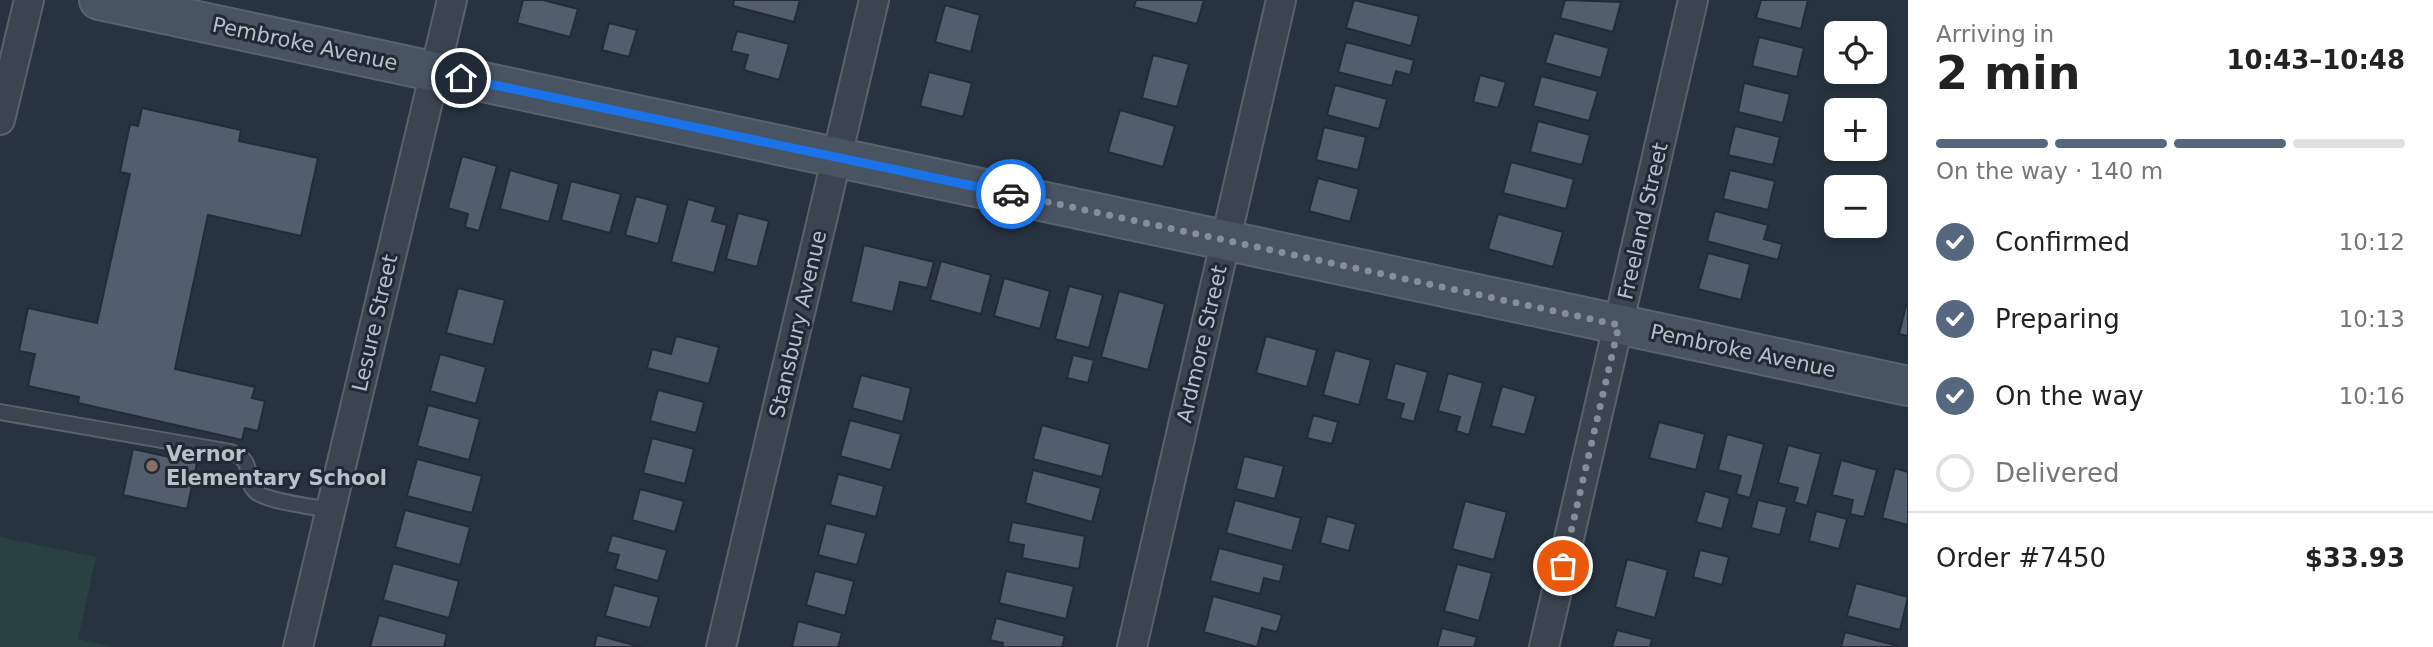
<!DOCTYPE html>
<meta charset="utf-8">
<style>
body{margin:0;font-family:"DejaVu Sans",sans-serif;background:#f2f2f2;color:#222;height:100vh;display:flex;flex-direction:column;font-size:26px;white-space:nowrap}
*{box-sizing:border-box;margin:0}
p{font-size:23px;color:#767676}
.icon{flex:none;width:38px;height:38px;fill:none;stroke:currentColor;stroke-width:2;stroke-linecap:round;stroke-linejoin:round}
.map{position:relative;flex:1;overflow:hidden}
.sheet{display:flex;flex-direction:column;background:#fff;width:525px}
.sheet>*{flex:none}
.buttons{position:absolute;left:1824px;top:21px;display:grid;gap:14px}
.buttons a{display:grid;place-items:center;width:63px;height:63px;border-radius:10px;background:#fff;box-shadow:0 4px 10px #0003;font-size:35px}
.pin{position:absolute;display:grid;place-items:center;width:60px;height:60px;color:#fff;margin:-30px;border:4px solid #fff;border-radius:50%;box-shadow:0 2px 7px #0007}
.courier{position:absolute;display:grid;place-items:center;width:70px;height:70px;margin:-35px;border:5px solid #1a73e8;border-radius:50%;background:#fff;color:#222;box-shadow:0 2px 9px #0007}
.headline em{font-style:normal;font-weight:700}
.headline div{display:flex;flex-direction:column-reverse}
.headline{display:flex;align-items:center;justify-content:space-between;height:119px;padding:0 28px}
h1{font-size:46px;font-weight:700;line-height:52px}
.bar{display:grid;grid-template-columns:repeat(4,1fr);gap:10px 7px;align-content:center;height:84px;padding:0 28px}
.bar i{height:9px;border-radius:5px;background:#e0e0e0}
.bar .current{background:#556880}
.bar p{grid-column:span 4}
.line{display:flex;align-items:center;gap:18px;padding:0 28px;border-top:2px solid #e0e0e0}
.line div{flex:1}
ol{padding:0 28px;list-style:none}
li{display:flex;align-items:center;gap:21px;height:77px}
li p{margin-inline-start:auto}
li .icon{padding:7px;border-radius:50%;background:#556880;color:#fff;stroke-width:4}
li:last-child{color:#767676}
li i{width:38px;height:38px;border:4px solid #e0e0e0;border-radius:50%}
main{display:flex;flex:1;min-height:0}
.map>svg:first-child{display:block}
</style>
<main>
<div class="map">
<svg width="1908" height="647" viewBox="0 0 1908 647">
<rect width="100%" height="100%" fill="#273340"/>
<path fill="#2a4142" d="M0 537 96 557 78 639 113 647H0Z"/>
<path fill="#525e6d" stroke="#222c37" stroke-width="2" d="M523 0H543L578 9 570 37 517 23Z
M734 0H800L794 22 733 6Z
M1136 0H1204L1197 24 1134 7Z
M1354 0 1419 16 1411 46 1346 28Z
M1565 0 1621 2 1613 32 1560 18Z
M1761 0H1808L1801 29 1756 18Z
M945 5 980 15 971 52 935 42Z
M609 23 637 30 629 57 602 50Z
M737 31 789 44 779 80 744 70 748 55 731 51Z
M1554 33 1609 48 1601 78 1545 63Z
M1759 37 1804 48 1797 77 1752 66Z
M1346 42 1414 60 1410 75 1396 71 1392 86 1338 72Z
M1153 55 1189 64 1177 107 1142 98Z
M929 72 972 83 963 117 920 106Z
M1480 75 1506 82 1498 108 1473 102Z
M1541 76 1598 91 1589 121 1533 106Z
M1744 83 1790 94 1783 123 1738 112Z
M1335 85 1387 99 1379 129 1327 115Z
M142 108 241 130 239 141 318 158 301 236 208 215 175 369 255 387 252 398 265 401 258 431 245 428 242 440 78 403 79 397 28 386 35 354 19 351 28 308 97 323 130 174 120 172 130 124 138 126Z
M1120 110 1175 126 1163 167 1108 152Z
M1538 121 1590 135 1582 165 1530 152Z
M1735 126 1780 137 1773 165 1728 155Z
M1324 127 1366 137 1358 170 1316 160Z
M462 156 497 166 479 231 465 227 468 214 448 208Z
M1511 162 1574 179 1566 209 1503 193Z
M510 170 559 184 549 222 500 209Z
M1730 170 1775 181 1768 210 1723 199Z
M1318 178 1359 189 1350 222 1309 211Z
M571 181 621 194 610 233 561 220Z
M636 196 668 205 658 244 625 235Z
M688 199 716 207 712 221 727 225 714 273 671 262Z
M1715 211 1768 225 1764 239 1782 244 1778 260 1707 241Z
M738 213 769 221 757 267 726 259Z
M1498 214 1563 232 1553 267 1488 249Z
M864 245 934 262 927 288 900 282 893 312 851 302Z
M1708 253 1750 264 1741 300 1698 289Z
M941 261 991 275 981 314 930 300Z
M1004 278 1050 291 1040 329 994 316Z
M1069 286 1103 295 1089 348 1055 339Z
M458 288 505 300 493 345 446 333Z
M1119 291 1165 304 1148 370 1101 357Z
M1906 305 1908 306V336L1899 334Z
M676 336 719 347 709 384 647 368 652 349 671 354Z
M1266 336 1317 350 1307 387 1256 373Z
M1335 350 1371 360 1359 405 1323 395Z
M440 354 486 367 476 404 430 391Z
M1073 355 1094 360 1088 383 1067 378Z
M1395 363 1428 372 1414 422 1400 418 1404 404 1386 399Z
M1448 373 1483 383 1469 435 1456 431 1460 417 1438 411Z
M861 375 911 388 903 422 852 408Z
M1502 386 1536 396 1525 435 1491 426Z
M658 390 704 402 696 433 650 421Z
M428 405 480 419 469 460 417 446Z
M1313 415 1338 422 1332 444 1307 438Z
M850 420 901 434 891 470 840 456Z
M1659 422 1705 434 1696 470 1649 458Z
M1042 425 1110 444 1102 477 1033 459Z
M1727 434 1764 444 1750 498 1736 494 1741 476 1718 470Z
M652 438 694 449 685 484 643 473Z
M1788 445 1821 454 1807 506 1794 502 1798 488 1778 483Z
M133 449 197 463 187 509 123 495Z
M1244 456 1284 466 1275 499 1236 489Z
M417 459 482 476 472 513 407 496Z
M1841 460 1877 470 1864 517 1850 514 1853 500 1832 495Z
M1895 468 1908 472V525L1882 518Z
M1033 470 1101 488 1092 522 1025 503Z
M838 474 884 486 876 517 830 505Z
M640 489 684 501 675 532 632 520Z
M1705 491 1730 498 1722 529 1696 522Z
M1235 500 1301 518 1292 551 1226 533Z
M1758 500 1787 507 1780 535 1751 528Z
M1465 501 1507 512 1494 560 1452 549Z
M405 510 470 527 460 565 395 547Z
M1816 511 1847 519 1839 549 1809 541Z
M1327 516 1356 524 1349 551 1320 543Z
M1012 522 1085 536 1079 569 1022 558 1024 545 1008 542Z
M826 523 866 533 857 565 818 555Z
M612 535 667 550 658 581 615 569 619 555 607 552Z
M1219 548 1284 565 1280 582 1264 578 1260 594 1210 581Z
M1700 550 1729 557 1722 585 1693 577Z
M1627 559 1668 570 1655 618 1615 607Z
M393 563 459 581 449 618 383 600Z
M1457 564 1492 573 1479 621 1444 611Z
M815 571 854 581 845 616 806 605Z
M1006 571 1074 586 1066 619 999 603Z
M1856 583 1908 597 1900 630 1847 616Z
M614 585 659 597 650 628 605 616Z
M1213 596 1282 615 1277 632 1262 628 1257 647 1204 632Z
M379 615 447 634 444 647H370Z
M996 618 1065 636 1062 647H1002L1003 643 990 640Z
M798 621 842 633 838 647H792Z
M1442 628 1477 637 1474 647H1437Z
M1617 630 1652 639 1650 647H1612Z
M1845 632 1898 646V647H1841Z
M597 635 641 647H594Z"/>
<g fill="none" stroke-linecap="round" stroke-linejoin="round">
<defs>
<path id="lane" d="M0 412 231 452C258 463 241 475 255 491 264 501 315 507 330 510"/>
<path id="street" d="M0 120 29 0
M298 647 452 0
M721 647 874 0
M1132 647 1281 0
M1544 647 1693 0"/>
<path id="secondary" d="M99 0 1908 386"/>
</defs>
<use href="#lane" stroke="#59636d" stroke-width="18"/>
<use href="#street" stroke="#59636d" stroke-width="32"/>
<use href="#secondary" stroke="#59636d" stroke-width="42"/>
<use href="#lane" stroke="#3b4550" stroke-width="14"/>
<use href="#street" stroke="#3b4550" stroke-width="28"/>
<use href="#secondary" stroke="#495463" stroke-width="38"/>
</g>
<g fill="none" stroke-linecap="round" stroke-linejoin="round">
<path stroke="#858f9a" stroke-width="7" stroke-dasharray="0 12.6" d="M1011 194 1619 325 1563 566"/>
<path stroke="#1a73e8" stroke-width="9" d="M461 78 1011 194"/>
</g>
<circle fill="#8d6e63" stroke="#202a35" stroke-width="2.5" cx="152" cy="466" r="7"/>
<g text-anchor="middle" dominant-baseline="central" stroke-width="6" stroke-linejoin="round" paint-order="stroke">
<g font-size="21" fill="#b8c0ca" stroke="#202a35">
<text transform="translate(305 44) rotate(12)">Pembroke Avenue</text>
<text transform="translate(1643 221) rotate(-77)">Freeland Street</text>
<text transform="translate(375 323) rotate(-77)">Lesure Street</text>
<text transform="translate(798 324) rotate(-77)">Stansbury Avenue</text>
<text transform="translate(1202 344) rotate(-77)">Ardmore Street</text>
<text transform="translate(1743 351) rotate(12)">Pembroke Avenue</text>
</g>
<g font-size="21" font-weight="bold" fill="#b8c0ca" stroke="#202a35" text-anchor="start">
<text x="166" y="454">Vernor<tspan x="166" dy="24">Elementary School</tspan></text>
</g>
</g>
</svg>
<div class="buttons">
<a><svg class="icon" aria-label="locate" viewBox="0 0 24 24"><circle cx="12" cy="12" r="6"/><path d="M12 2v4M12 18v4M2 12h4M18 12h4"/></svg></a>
<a>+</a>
<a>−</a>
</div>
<div class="pin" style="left:1563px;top:566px;background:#ea580c"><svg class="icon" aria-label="bag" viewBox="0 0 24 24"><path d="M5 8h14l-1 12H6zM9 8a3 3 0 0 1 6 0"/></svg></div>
<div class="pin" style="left:461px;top:78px;background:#1f2937"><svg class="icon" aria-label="home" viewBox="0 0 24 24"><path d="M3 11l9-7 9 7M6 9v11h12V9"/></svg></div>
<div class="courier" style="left:1011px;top:194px"><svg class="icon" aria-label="car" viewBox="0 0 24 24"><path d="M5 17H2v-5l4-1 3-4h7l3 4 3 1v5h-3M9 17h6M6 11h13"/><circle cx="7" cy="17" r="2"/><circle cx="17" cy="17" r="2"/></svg></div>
</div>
<section class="sheet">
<div class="headline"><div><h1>2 min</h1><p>Arriving in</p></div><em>10:43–10:48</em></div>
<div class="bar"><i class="current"></i><i class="current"></i><i class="current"></i><i></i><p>On the way · 140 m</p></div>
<ol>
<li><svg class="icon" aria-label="check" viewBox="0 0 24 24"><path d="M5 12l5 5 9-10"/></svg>Confirmed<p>10:12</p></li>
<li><svg class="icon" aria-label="check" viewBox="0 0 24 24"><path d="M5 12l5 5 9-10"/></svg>Preparing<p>10:13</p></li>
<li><svg class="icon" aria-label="check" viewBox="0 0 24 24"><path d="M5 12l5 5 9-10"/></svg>On the way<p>10:16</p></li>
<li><i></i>Delivered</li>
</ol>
<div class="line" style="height:91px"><div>Order #7450</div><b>$33.93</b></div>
</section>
</main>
